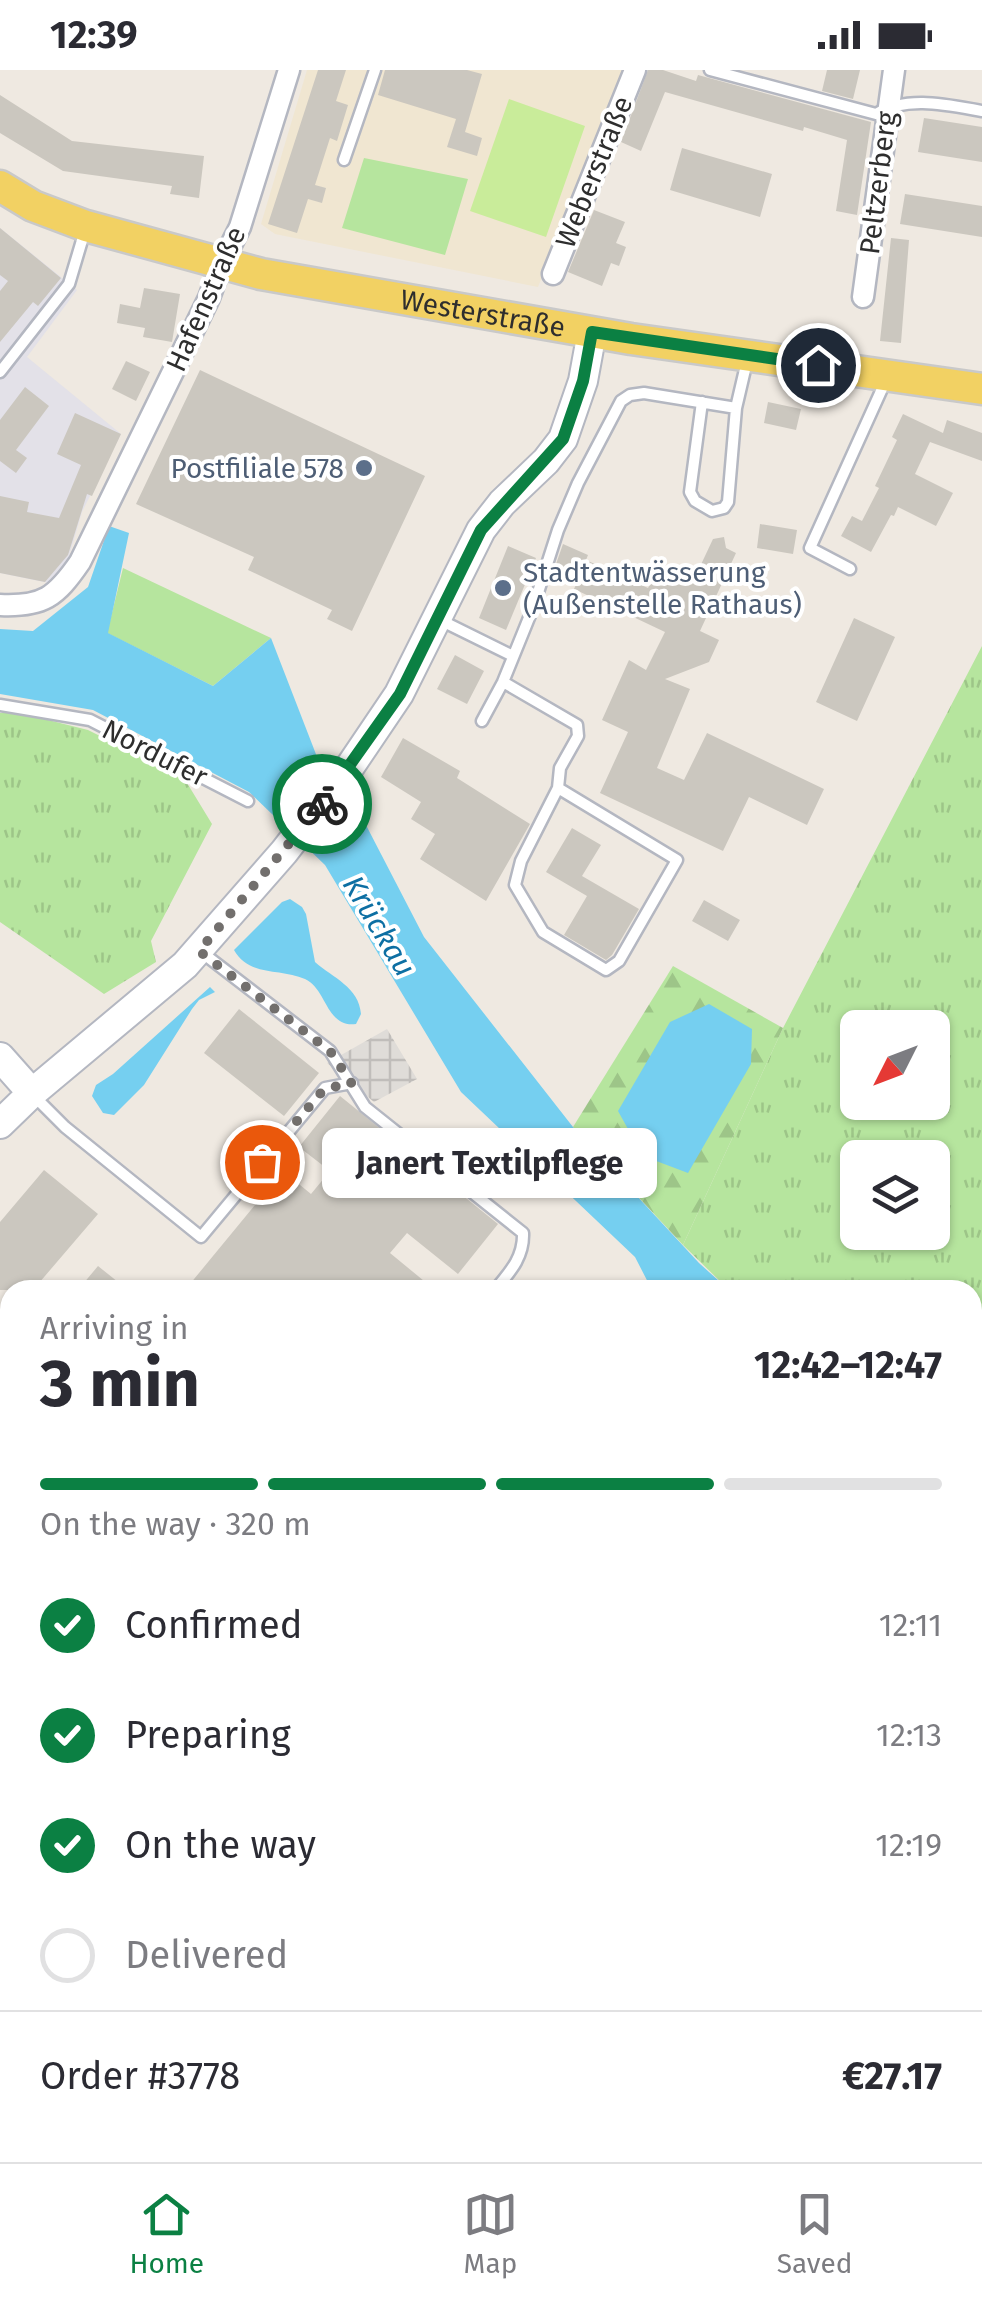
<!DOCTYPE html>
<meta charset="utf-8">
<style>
body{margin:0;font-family:"Fira Sans",sans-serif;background:#f2f2f3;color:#2b2b33;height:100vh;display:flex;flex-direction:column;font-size:38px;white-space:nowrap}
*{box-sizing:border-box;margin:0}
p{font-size:32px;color:#7c7c81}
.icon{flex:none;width:55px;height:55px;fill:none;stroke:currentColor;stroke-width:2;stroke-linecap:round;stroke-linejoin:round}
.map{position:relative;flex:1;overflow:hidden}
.details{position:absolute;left:0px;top:1210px;width:982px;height:882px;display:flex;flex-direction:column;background:#fff;border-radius:30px 30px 0 0;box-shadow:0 2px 8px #0004}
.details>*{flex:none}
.needle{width:65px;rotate:228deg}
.buttons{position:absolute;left:840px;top:940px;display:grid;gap:20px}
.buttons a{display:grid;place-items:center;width:110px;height:110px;border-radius:15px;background:#fff;box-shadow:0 2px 8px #0004;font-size:50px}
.pin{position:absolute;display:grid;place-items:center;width:85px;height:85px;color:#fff;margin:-42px;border:5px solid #fff;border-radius:50%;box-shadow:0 2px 10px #0007}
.courier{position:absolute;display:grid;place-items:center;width:100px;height:100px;margin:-50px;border:8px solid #0b8043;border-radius:50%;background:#fff;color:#222;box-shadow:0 2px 12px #0007}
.bubble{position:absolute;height:70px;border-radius:15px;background:#fff;box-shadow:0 2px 8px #0004;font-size:32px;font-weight:700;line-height:70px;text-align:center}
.overview em{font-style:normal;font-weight:700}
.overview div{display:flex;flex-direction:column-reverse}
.overview{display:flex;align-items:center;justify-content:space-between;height:170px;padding:0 40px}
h1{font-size:65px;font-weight:700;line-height:75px}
.bar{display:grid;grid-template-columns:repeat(4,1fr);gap:15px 10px;align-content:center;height:120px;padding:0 40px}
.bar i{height:12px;border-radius:8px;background:#e1e1e2}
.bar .current{background:#0b8043}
.bar p{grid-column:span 4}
.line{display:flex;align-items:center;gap:25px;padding:0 40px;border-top:2px solid #e1e1e2}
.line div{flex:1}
ol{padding:0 40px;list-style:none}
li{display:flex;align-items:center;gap:30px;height:110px}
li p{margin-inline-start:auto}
li .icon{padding:10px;border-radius:50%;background:#0b8043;color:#fff;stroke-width:4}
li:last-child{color:#7c7c81}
li i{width:55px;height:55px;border:5px solid #e1e1e2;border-radius:50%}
.status{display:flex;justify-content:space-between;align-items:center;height:70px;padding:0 50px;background:#fff;direction:ltr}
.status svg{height:28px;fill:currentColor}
.menu{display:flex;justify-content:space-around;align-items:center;height:140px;border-top:2px solid #e1e1e2;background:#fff;font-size:28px;color:#7c7c81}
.menu a{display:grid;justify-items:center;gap:5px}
.menu .current{color:#0b8043}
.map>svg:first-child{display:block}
</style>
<div class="status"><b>12:39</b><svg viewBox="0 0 49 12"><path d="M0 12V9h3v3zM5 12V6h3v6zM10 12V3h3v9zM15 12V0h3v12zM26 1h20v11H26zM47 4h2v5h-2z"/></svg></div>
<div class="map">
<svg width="982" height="2092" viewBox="0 0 982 2092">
<defs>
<pattern id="grass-tufts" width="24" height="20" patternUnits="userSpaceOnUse" patternTransform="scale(2.5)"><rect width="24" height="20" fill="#b6e59e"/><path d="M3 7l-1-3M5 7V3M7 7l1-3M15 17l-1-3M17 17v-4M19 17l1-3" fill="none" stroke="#9dc588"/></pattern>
<pattern id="forest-firs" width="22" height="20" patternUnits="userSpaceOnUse" patternTransform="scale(2.5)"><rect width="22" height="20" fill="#b6e59e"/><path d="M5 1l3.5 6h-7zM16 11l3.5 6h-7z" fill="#9dc588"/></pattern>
<pattern id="plaza-grid" width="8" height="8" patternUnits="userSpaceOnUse" patternTransform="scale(2.5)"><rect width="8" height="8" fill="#dfdcd8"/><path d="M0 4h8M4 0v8" fill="none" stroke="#c0bdba"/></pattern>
</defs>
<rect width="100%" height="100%" fill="#efe9e1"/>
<path fill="#e3e1e8" d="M0 158 77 220 27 287 121 364 82 442 66 496 56 504 54 514 0 503Z"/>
<path fill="#f0e6d1" d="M307 0H625L538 217 275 164 261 154Z"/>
<path fill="url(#grass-tufts)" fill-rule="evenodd" d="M982 576V1342L973 1340 972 1220H729L683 1175 783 958ZM858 958H932V1032H858ZM858 1088H932V1162H858Z
M0 643H20L88 660 184 708 212 754 151 871 156 892 104 924 0 852Z
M973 1400 982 1403V2092H477L478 2082H972Z"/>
<path fill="url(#forest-firs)" d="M673 896 783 958 683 1175 573 1057Z"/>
<path fill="#b6e59e" d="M364 88 468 109 445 185 342 158Z
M123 498 271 568 213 616 107 563Z"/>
<path fill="#c9ec9a" d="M509 29 585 56 546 167 470 141Z"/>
<path fill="url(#plaza-grid)" d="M387 959 417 1009 374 1032 327 993Z"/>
<path fill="#75cff0" d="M109 456 129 463 108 563 213 616 271 568 319 692 353 730 424 867 573 1057 699 1193 729 1220H652L635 1187 461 1022 325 795 249 722 93 640 0 624V559L33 561 88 517Z
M290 829 302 837 306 844 315 892C333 908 359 917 361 944L356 954C326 958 327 919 305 909 280 898 249 907 234 880L282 832Z
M210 917 215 922 199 930 192 939 144 1015 114 1045 103 1043 92 1026 96 1015 113 1004Z
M709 934 752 959 751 994 688 1103 643 1086 618 1041 670 952Z"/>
<path fill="#cbc7bf" d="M318 0H346L336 31 348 35 337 71 330 68 315 115 326 118 322 133 308 129 297 163 268 154Z
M385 0H467L482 4 465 62 482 68 477 86 447 77 456 49 378 25Z
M648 0H663L696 11 698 5 871 52 857 145 836 141 847 70 804 57 803 61 665 22 641 81 621 72Z
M827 0H860L853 29 822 21Z
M0 25 72 71 204 86 199 128 170 124 172 116 63 101 0 63Z
M924 48 982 57V92L918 82Z
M682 78 772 104 760 147 670 120Z
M905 124 982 136V167L900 154Z
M594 140 625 152 616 173 626 177 619 196 611 193 602 216 568 202Z
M0 158 61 208 38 236 33 232 0 272V221L8 211 0 205Z
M891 168 909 170 901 273 880 271Z
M144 218 180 224 172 272 143 267 145 258 117 253 120 234 140 238Z
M126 291 150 302 136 331 112 319Z
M200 300 425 406 352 561 327 549 332 540 248 500 254 487 136 434Z
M25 317 49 336 16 380 27 388 16 403 0 391V350Z
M768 332 801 339 796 360 764 353Z
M75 343 121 364 92 426 87 424 68 485 45 512 0 503V426L29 432 27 442 59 448 81 395 57 384Z
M903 344 943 363 947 350 982 363V391L930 372 915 404 953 423 936 456 898 437 894 446 891 445 871 482 841 466 852 446 862 451 879 418 875 416 897 370 892 367Z
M760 454 797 460 793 484 757 478Z
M724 467 726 478 736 483 700 561 719 570 709 592 665 609 690 619 657 698 684 710 707 663 824 719 807 755 749 727 723 781 600 723 628 662 602 650 629 590 646 600 665 562 574 519 580 506 556 494 563 474 588 485 586 490 648 518 656 503 668 498 680 496 697 503 713 469Z
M508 476 536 488 506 560 479 548Z
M854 548 895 567 857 651 816 632Z
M455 585 484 601 467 634 437 619Z
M403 668 460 701 457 708 530 754 486 831 420 789 435 764 411 749 421 732 381 707Z
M572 758 601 775 582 806 639 839 612 885 606 890 564 865 587 826 546 802Z
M704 830 740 850 728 871 692 851Z
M239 939 319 1003 284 1046 204 983Z
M340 1026 498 1154 458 1204 407 1163 390 1183 435 1220H185L283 1101 311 1124 330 1101 299 1077Z
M44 1100 98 1144 33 1220H0V1152Z
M98 1196 128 1220H78Z"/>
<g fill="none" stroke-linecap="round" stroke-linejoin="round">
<defs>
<path id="lane" d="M710 0 876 44C907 25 948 35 982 41
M344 90 375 0
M0 302 69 214 86 157
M702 332 690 422 695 431 712 441 724 438 728 432 736 338 747 291
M850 499 810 478 886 310
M438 549 513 586
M503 612 577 655 578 666 560 698 558 718 677 790 619 891 606 900 543 862 515 815 521 791 558 718
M0 635 90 650 248 731
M482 651 503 612 533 538 558 460 578 413 621 331 630 325 644 323 736 338
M200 881 330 981 365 1037 523 1163C524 1187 510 1202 495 1220
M32 1024 65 1057 201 1167 325 1018 352 1013
M199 2092 205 2082"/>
<path id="street" d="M553 204 635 0
M863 227 894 0
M0 535C43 537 56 527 80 492L209 228 221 195 240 157 289 0
M0 1330 10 1346
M0 1454 10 1434
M289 2082 290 2092
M32 2092 37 2082"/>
<path id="secondary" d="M0 987 32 1023
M0 1054 32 1023 185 895 284 782 349 698 399 624 481 460 502 433 546 391 563 369 583 311 592 262"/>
<g id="primary">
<path id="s1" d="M0 116 33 136 86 156 261 204 631 269 982 319"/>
</g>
</defs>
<use href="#lane" stroke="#b4b7c1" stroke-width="15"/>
<use href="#street" stroke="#b4b7c1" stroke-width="25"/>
<use href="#secondary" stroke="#b4b7c1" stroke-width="32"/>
<use href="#primary" stroke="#c9c9c9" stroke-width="35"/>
<use href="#lane" stroke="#fff" stroke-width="10"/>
<use href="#street" stroke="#fff" stroke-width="20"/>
<use href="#secondary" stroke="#fff" stroke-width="28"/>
<use href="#primary" stroke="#f2d163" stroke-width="30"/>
</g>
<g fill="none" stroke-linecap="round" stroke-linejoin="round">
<path stroke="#726f6d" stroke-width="10" stroke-dasharray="0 18" d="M262 1092 325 1018 352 1014 330 981 199 881 322 734"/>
<path stroke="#0b8043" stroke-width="12" d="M322 734 400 624 481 460 563 369 583 311 592 262 818 295"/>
</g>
<g fill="#5c6f8a" stroke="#fff" stroke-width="4">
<circle cx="364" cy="398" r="10"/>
<circle cx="503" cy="518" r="10"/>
</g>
<g text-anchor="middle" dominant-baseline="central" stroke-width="8" stroke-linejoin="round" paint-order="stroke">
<g font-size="28" fill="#2e2e2e" stroke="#fff">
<text transform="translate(594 102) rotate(-68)">Weberstraße</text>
<text transform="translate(878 113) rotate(-83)">Peltzerberg</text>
<text transform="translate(206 229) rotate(-66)">Hafenstraße</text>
<text stroke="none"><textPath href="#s1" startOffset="502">Westerstraße</textPath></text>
<text transform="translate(155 683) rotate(27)">Nordufer</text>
</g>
<g font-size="28" fill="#4e5e75" stroke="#fff" text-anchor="end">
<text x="344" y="398">Postfiliale 578</text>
<text x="523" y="502" text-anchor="start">Stadtentwässerung<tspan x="523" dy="32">(Außenstelle Rathaus)</tspan></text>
</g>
<g font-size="30" font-style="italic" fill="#0d6fa3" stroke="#fff">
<text transform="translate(379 856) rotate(59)">Krückau</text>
</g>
</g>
</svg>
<div class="buttons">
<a><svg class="needle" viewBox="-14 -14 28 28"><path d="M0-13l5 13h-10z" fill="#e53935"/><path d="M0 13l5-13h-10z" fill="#7c7c81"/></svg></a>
<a><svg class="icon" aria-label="layers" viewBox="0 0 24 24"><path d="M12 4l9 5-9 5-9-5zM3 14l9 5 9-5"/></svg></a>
</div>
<div class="pin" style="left:262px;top:1092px;background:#ea580c"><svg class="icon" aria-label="bag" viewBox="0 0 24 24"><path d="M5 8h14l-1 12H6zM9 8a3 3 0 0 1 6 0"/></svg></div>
<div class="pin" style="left:818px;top:295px;background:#1f2937"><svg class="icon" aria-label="home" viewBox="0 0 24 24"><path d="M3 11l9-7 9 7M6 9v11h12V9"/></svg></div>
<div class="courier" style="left:322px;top:734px"><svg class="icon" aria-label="bike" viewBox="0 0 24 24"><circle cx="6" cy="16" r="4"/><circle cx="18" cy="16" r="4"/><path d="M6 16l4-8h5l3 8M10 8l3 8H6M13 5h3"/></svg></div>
<div class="bubble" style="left:322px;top:1058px;width:335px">Janert Textilpflege</div>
<section class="details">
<div class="overview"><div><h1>3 min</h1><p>Arriving in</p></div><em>12:42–12:47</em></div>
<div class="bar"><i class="current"></i><i class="current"></i><i class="current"></i><i></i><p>On the way · 320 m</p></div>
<ol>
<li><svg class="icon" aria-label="check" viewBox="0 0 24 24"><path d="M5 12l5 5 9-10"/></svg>Confirmed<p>12:11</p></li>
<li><svg class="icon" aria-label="check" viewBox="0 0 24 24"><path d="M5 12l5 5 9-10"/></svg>Preparing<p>12:13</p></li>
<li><svg class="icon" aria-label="check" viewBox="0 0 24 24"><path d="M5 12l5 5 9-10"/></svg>On the way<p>12:19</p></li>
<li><i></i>Delivered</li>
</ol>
<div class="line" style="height:130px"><div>Order #3778</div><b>€27.17</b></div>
</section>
</div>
<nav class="menu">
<a class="current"><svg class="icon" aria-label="home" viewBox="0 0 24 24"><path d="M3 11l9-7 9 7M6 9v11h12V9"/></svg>Home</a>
<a><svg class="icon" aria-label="map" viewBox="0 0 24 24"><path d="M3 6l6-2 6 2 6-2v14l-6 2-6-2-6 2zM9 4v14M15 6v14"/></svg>Map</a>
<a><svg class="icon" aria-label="saved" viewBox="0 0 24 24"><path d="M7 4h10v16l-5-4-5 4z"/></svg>Saved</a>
</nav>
